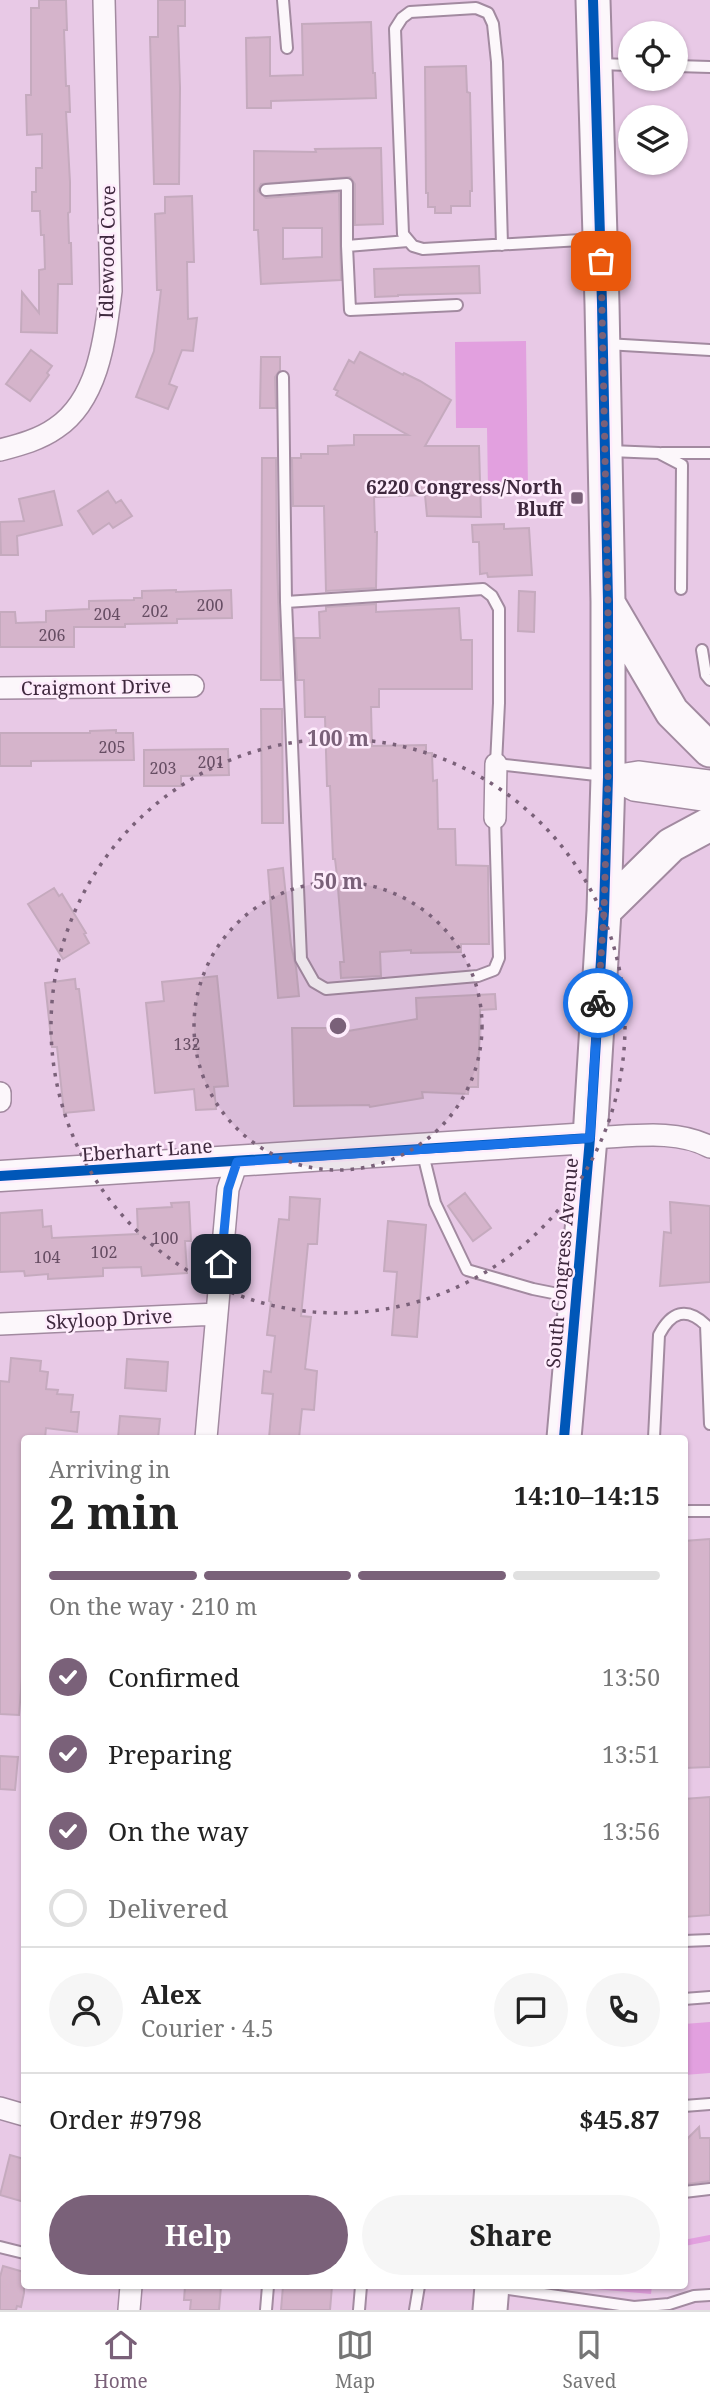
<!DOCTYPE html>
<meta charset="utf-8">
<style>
body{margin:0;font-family:"Noto Serif",serif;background:#f6f6f6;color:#222;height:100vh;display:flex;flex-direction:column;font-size:26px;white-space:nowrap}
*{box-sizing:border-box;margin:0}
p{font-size:23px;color:#767676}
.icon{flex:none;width:38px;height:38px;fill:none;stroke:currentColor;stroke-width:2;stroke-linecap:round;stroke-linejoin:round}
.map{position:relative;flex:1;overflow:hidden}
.drawer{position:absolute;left:21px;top:1435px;width:667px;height:854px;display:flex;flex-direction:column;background:#fff;border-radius:7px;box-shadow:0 2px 5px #0004}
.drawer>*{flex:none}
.tools{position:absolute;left:618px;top:21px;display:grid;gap:14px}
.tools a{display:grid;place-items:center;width:70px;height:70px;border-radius:50%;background:#fff;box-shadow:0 2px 5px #0004;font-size:35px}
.pin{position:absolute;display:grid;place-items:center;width:60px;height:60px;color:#fff;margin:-30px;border-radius:14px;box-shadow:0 4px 10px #0006}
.courier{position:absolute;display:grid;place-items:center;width:70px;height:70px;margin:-35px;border:5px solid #1a73e8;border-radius:50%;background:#fff;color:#222;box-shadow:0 2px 9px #0007}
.overview em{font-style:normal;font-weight:700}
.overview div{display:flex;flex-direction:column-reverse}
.overview{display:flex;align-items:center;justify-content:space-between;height:119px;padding:0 28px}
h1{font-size:46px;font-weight:700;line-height:52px}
.bar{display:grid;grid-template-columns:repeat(4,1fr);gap:10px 7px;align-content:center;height:84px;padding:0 28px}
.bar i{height:9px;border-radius:5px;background:#e0e0e0}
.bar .on{background:#7a6179}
.bar p{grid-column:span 4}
.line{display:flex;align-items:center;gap:18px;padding:0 28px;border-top:2px solid #e0e0e0}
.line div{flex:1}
.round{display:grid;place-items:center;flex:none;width:74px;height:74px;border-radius:37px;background:#f6f6f6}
ol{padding:0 28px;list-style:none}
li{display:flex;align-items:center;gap:21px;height:77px}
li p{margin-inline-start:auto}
li .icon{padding:7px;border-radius:50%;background:#7a6179;color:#fff;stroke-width:4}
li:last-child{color:#767676}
li i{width:38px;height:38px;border:4px solid #e0e0e0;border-radius:50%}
.action{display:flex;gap:14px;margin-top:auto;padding:14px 28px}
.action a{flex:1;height:80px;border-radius:42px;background:#7a6179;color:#fff;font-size:28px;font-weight:700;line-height:80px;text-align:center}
.action a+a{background:#f6f6f6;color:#222}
.menu{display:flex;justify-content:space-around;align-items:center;height:98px;border-top:2px solid #e0e0e0;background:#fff;font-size:19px;color:#767676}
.menu a{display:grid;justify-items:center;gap:4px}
.menu .on{color:#7a6179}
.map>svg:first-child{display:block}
</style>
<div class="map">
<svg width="710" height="2310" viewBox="0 0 710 2310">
<rect width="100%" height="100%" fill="#e8c9e6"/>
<path fill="#e2a0df" d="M526 341 528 489 488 490 487 428H456L455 342Z
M710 2022V2073L684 2075V2024Z
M561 2286H652L651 2294Z"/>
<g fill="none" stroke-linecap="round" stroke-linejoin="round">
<path stroke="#e2a0df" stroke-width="6" d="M684 2243 710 2238"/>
</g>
<path fill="#d5b4cb" stroke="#c5aabe" stroke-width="2" fill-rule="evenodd" d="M39 0H66L67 30H64L66 86H69L70 112H66L70 182V212L68 213 69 243H71L72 284H58L57 333 21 332 22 292 39 313V270L45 269 44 235H41L40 211H32V192H36V168H42V134L27 135 26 95H31V8H39Z
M158 0H185V26H178L180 88 179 184H154L150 37H158Z
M371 22 373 73H375L376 98 271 101V108H247L246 38 270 37V76L303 75 302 24Z
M466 66 467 92 470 93 472 191H470V206H451V213H435V207H428V193H426L425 67Z
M381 148 383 224 355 225V184L350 177 261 184 258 191 266 198 339 192 341 280 261 284 258 230H254V151L316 152 315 149ZM283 228H322V257L283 259Z
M192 196 194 262H187L188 319 197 318 193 351 182 350 169 384 177 387 168 409 136 397 154 351 161 290H157L155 214 165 213V197Z
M479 266 480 293 398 295V296L375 297 374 269Z
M31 350 52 366 47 373 49 375 30 401 6 384Z
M360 352 403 375 404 373 420 381 451 400 425 446H479L481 517 427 516 425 495 374 497 375 532H377L376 588 326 591 324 506H293L292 458H301V454H328V446L354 445V435H408L336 395 338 391 334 389 349 360 354 363Z
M261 357H280V370L275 377 276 408H260Z
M262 458H276L277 565 281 680H261Z
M54 491 62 525 17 536 18 555H1L0 522 24 521 19 499Z
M108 491 116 503 121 500 132 516 113 528 109 523 93 534 78 511Z
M504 524V529L529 528 532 575 488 577 487 573 480 574 479 542H473L472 525Z
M176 590V592L231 590 232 618 177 619V623L125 624V627H74V647H0V612H15L16 623 46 622V611L89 609V601L134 600V598H142V591Z
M519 591 535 592 534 632 518 631Z
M376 604V612L459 608 461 640H472V689H379V707H371L372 746 426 745V753H432L433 781 437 780 438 829H455L456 865 488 866 489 944H461V952L411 953V950L380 952 381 976 341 978 340 962H344L337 876 335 859H333L330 786H327L325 717H305L304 680H297L295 638H320L319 612 326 611V607Z
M261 709H282L283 823H262Z
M116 730V733H133L134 760 31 761V766H0V733H90V731Z
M228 749 229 775 181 776V786H144V750Z
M283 868 291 945 296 967 299 996 278 998 268 870Z
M54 888 59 896 62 894 86 933 84 934 89 943 63 959 28 904Z
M217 976 228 1086 214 1087 216 1109 196 1110 194 1089 155 1093 146 1003 164 1001 162 982Z
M75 979 76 989H79L94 1110 64 1113 57 1047H52L45 983Z
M495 994 496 1009 480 1010 478 1087H469L468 1094 422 1092 423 1098 370 1107 369 1105 294 1106 292 1028H348V1031L417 1019 416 998Z
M465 1193 491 1228 473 1241 448 1206Z
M290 1197 320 1199 317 1244H308L301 1316 311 1317 305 1369 317 1371 314 1410 302 1409 299 1438H269L273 1394 262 1393 264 1371 271 1372 275 1336 267 1335 271 1302 269 1301 279 1219 289 1220Z
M189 1202 191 1241H185L187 1273 142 1276 141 1267 103 1268V1276L48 1279V1274L25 1276 24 1271 0 1272V1213L42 1210 43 1227 51 1226 52 1238 138 1234 137 1209 172 1207 171 1203Z
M670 1202 710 1206V1282L660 1286 664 1232 671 1233Z
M388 1221 426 1225 417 1337 392 1335 397 1272 384 1271Z
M11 1358 41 1361 40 1371 48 1372 46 1389 58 1390 57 1394 73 1395 71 1412H79L77 1432 46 1428 45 1438H24V1677H22L19 1715 0 1714V1381L9 1382Z
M127 1359 168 1362 166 1391 125 1388Z
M120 1416 160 1419 158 1438H118Z
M710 1539V1767L684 1768V1646H687L684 1612V1541Z
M0 1756 18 1757 15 1790 0 1789Z
M710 1797V1915L684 1917V1799Z
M699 2127 700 2138H710V2181L687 2184 684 2142Z
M10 2155 24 2159V2202L0 2195Z
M3 2266 24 2272V2293L21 2307 17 2306 16 2310H0V2277Z
M185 2286H221L219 2310H190L191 2300H184Z
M283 2286H332L330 2310H281Z"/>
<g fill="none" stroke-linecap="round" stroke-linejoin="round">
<defs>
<path id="lane" d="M283 0 287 48
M598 64 630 65
M676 66 710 67
M266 190 347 184V246L408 241
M502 245 497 62 493 24 488 13 476 8 410 12 402 18 395 29 403 234 413 246 423 249 598 239
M347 246 350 310 457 305
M606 344 710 350
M283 377 286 602
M610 451 659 453 682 465 681 589
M662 453H710
M702 650 706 675 710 680
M495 818 499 958 494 970 478 976 326 989 314 982 301 959 286 602 483 589 492 596 499 609V703L496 764 605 776
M422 1150 435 1203 467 1270 533 1289 573 1297
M654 1438 659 1335C671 1312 686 1306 706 1325L710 1424
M684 1511H710
M684 1941 710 1940
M684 1999 710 1997
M684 2106 710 2104
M684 2192 710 2189
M0 2247 24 2253
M495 2287 634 2307 669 2304 694 2296 710 2295
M266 2310 268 2286
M359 2310 361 2286
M415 2310 419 2286"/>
<path id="street" d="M0 450C19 445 39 440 56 428 99 399 105 337 111 291L104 0
M0 688 193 686
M608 777 634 790 710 801
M608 777 638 772 710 781
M495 818 496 764
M0 1093V1101
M590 1138C629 1137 675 1128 710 1147
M0 1324 217 1314
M206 1438 228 1189 237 1162
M0 2108 24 2115
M129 2310 131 2286"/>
<path id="secondary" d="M0 1176 590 1138"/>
<path id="primary" d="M608 603 672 712 710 750
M604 911 671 845 710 824
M564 1438 590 1138 604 911 608 777V602L602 304 593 0
M490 2310 492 2286"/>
</defs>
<use href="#lane" stroke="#a28aa0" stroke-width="14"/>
<use href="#street" stroke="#a28aa0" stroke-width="24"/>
<use href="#secondary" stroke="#a28aa0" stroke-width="33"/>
<use href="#primary" stroke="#a28aa0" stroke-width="37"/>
<use href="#lane" stroke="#fcf7fb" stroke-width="10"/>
<use href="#street" stroke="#fcf7fb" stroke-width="21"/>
<use href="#secondary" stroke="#fcf7fb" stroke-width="30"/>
<use href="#primary" stroke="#fcf7fb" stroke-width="33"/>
<defs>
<path id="cycleway" d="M0 1176 590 1138
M564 1438 590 1138 604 911 608 777V602L602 304 593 0"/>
</defs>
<use href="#cycleway" stroke="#feecfc" stroke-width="15"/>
<use href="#cycleway" stroke="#0057b8" stroke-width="10"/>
</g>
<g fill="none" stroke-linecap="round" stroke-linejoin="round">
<path stroke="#7a6179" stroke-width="7" stroke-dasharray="0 12.6" d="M598 1003 604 911 608 776V602L601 261"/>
<path stroke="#1a73e8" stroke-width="9" d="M221 1264 228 1189 237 1162 590 1138 598 1003"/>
</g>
<circle cx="338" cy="1026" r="144" fill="#7a6179" fill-opacity=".12"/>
<g fill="none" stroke="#7a6179" stroke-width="3.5" stroke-dasharray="3.5 7">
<circle cx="338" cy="1026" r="144"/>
<circle cx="338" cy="1026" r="287"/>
</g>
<rect fill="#7a6179" stroke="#feecfc" stroke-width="2.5" x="570" y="491" width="14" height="14" rx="3.5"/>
<g text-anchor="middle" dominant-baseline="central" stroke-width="5" stroke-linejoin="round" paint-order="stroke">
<g font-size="16" fill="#664d63">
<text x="210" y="605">200</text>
<text x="155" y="611">202</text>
<text x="107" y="614">204</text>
<text x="52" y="635">206</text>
<text x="112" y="747">205</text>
<text x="211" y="762">201</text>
<text x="163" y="768">203</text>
<text x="187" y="1044">132</text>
<text x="165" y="1238">100</text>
<text x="104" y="1252">102</text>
<text x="47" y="1257">104</text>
</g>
<g font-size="19" fill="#3f293e" stroke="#feecfc">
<text transform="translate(107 252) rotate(-89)">Idlewood Cove</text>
<text transform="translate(96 687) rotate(-1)">Craigmont Drive</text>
<text transform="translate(147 1150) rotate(-4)">Eberhart Lane</text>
<text transform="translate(562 1263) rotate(-85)">South Congress Avenue</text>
<text transform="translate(109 1319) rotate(-3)">Skyloop Drive</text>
</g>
<g font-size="19" font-weight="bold" fill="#3f293e" stroke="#feecfc" text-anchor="end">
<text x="563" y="487">6220 Congress/North<tspan x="563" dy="22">Bluff</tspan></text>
</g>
</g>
<circle cx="338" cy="1026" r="10" fill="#7a6179" stroke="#feecfc" stroke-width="3.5"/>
<g font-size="21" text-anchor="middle" font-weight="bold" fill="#7a6179" stroke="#feecfc" stroke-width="5" stroke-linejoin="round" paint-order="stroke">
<text x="338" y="746">100 m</text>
<text x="338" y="889">50 m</text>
</g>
</svg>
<div class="tools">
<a><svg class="icon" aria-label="locate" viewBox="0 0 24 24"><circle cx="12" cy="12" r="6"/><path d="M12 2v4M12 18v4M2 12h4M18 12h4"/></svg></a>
<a><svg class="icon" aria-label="layers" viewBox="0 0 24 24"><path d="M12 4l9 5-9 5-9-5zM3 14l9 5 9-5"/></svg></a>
</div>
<div class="pin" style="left:601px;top:261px;background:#ea580c"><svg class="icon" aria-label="bag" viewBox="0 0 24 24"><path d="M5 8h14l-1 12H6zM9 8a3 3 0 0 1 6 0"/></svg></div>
<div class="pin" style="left:221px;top:1264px;background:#1f2937"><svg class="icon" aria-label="home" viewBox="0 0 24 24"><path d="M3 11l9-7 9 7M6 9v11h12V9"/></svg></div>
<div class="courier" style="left:598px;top:1003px"><svg class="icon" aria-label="bike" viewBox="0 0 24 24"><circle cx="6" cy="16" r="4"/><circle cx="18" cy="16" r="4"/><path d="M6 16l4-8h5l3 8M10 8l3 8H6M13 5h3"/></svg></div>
<section class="drawer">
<div class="overview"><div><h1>2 min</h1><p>Arriving in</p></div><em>14:10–14:15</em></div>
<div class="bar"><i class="on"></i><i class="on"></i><i class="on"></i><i></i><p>On the way · 210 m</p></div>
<ol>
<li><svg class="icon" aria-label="check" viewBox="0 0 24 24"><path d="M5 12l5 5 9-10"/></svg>Confirmed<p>13:50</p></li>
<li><svg class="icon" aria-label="check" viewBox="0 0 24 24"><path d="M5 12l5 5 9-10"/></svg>Preparing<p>13:51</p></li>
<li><svg class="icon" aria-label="check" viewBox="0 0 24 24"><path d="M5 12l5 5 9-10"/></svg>On the way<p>13:56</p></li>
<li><i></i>Delivered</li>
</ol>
<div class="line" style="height:126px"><a class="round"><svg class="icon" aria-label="person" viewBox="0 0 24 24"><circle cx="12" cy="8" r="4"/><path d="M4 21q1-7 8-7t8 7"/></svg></a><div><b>Alex</b><p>Courier · 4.5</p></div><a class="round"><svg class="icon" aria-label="chat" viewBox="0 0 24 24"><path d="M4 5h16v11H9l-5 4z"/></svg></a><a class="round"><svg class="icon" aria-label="phone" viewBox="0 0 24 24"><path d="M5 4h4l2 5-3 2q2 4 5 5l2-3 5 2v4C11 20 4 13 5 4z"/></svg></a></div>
<div class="line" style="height:91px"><div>Order #9798</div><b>$45.87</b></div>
<div class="action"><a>Help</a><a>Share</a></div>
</section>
</div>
<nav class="menu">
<a class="on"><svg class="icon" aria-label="home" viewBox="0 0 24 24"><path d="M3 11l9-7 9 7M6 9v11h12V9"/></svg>Home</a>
<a><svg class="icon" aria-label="map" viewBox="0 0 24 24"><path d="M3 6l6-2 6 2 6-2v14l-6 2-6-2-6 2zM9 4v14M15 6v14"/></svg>Map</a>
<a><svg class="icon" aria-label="saved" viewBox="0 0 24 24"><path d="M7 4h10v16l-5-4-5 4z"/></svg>Saved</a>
</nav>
